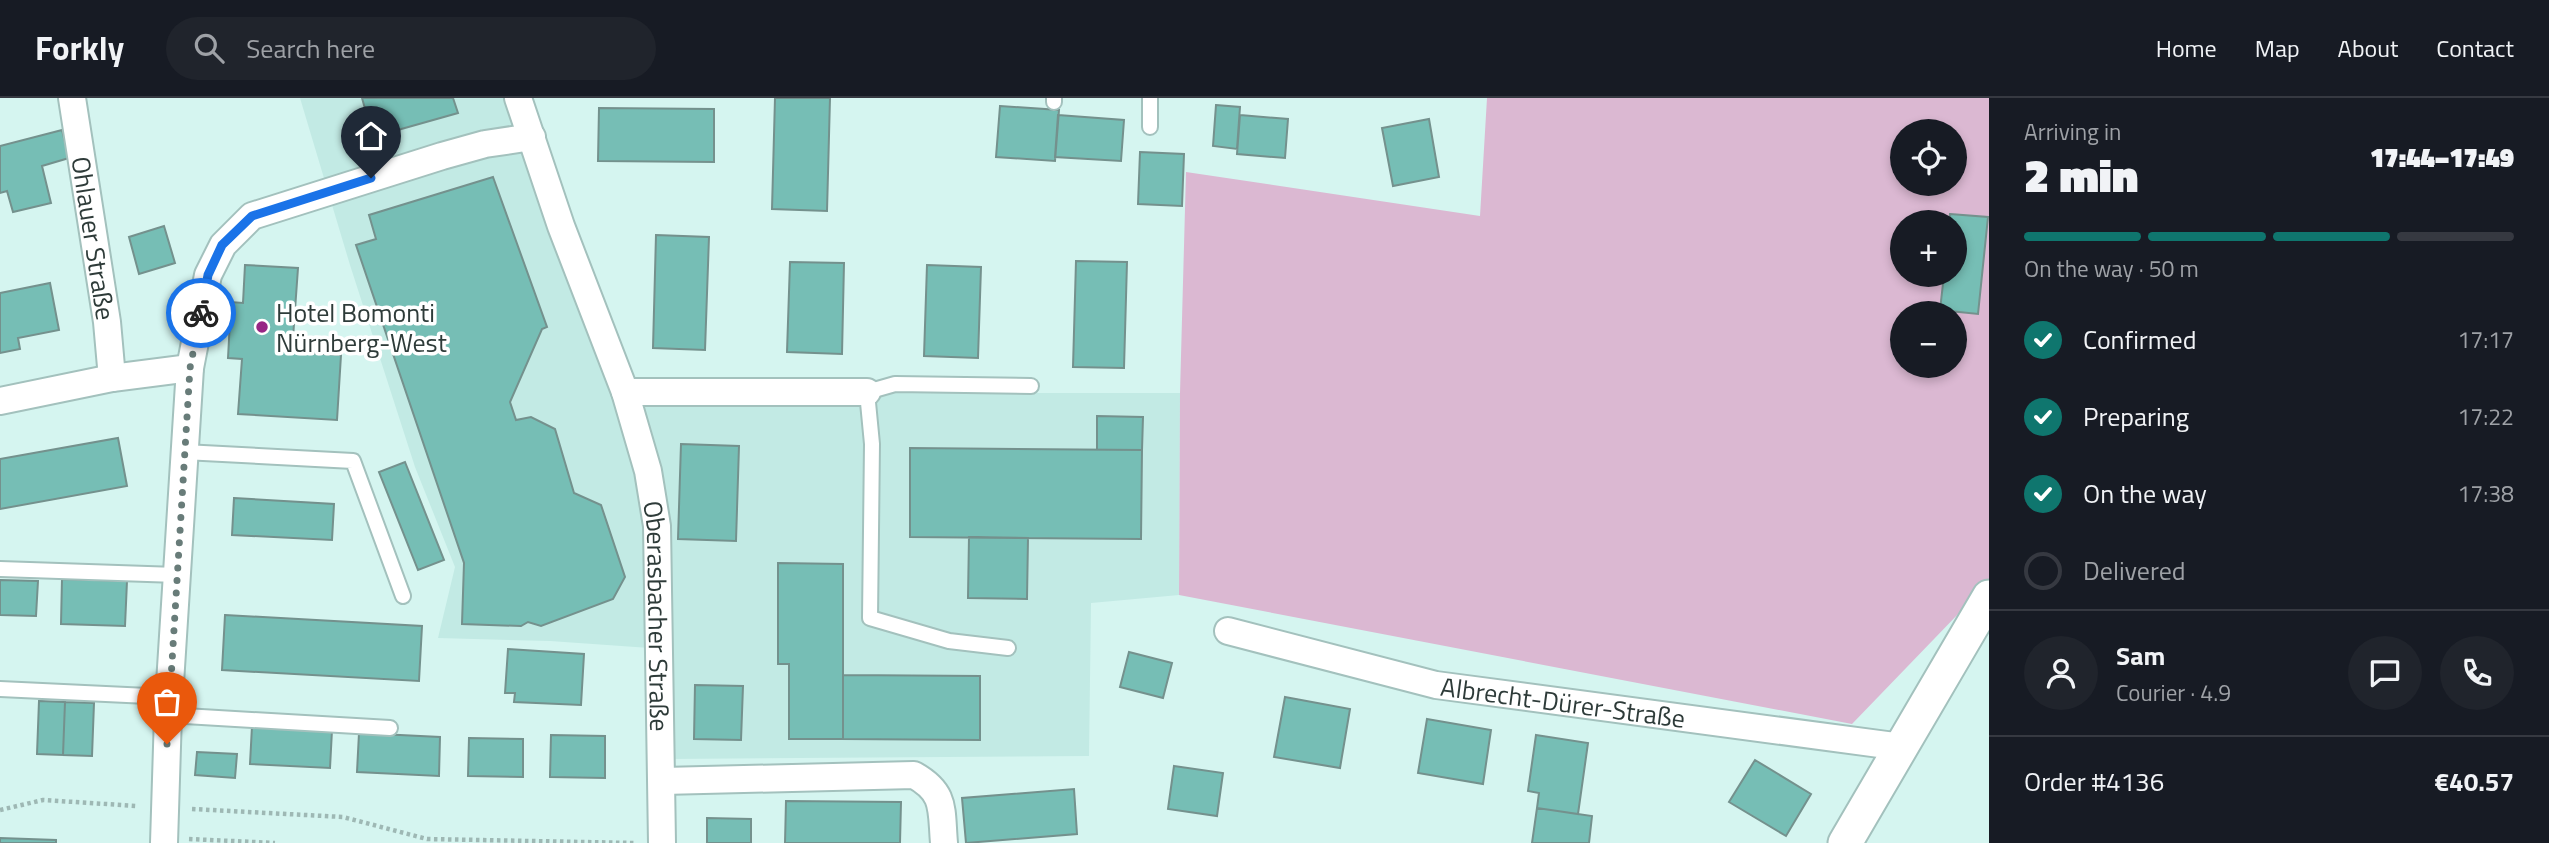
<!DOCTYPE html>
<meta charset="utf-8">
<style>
body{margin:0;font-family:"Titillium Web",sans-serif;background:#20242c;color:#f1f3f6;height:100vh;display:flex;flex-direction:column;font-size:26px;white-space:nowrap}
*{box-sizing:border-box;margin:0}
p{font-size:23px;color:#9ea1a6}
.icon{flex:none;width:38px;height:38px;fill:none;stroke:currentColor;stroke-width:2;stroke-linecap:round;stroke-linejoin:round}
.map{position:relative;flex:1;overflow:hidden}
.sheet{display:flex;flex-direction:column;background:#171b24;width:560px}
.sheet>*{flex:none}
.fabs{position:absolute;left:1890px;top:21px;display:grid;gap:14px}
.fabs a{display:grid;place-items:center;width:77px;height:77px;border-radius:50%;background:#171b24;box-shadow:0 4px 10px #0003;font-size:35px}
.pin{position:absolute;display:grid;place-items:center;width:60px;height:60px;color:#fff;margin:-72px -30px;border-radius:50% 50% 50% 0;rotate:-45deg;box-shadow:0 0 7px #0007}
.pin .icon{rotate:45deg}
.courier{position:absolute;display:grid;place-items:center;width:70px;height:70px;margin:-35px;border:5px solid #1a73e8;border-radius:50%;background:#fff;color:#222;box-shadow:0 2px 9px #0007}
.headline em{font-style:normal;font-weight:800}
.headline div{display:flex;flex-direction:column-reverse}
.headline{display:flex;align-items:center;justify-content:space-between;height:119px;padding:0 35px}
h1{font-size:46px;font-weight:800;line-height:52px}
.bar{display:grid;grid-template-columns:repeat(4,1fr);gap:10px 7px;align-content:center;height:84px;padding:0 35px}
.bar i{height:9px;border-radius:5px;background:#363941}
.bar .selected{background:#0f766e}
.bar p{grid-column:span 4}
.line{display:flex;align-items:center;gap:18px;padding:0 35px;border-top:2px solid #363941}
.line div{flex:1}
.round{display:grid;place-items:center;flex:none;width:74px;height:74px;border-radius:37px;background:#20242c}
ol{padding:0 35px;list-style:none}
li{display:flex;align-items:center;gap:21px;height:77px}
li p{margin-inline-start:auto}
li .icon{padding:7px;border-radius:50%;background:#0f766e;color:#fff;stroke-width:4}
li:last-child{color:#9ea1a6}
li i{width:38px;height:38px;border:4px solid #363941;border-radius:50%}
header{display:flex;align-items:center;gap:42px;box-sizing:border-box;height:98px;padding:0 35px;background:#171b24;border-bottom:2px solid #363941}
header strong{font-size:33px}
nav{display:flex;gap:38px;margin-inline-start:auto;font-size:24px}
.search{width:490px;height:63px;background:#20242c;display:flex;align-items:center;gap:18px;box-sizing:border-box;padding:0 24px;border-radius:38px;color:#9ea1a6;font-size:26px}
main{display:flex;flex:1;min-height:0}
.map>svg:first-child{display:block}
</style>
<header>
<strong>Forkly</strong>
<div class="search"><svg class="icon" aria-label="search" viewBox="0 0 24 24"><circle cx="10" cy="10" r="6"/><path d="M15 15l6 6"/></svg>Search here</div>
<nav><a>Home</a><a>Map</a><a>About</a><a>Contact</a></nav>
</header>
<main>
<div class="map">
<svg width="1989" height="745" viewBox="0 0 1989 745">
<rect width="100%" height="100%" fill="#d5f5f0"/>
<path fill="#c2eae4" d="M300 0H523L622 295H1180L1179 497 1091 505 1089 658 668 661 664 551 550 543 438 540 455 469 415 369 350 167Z"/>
<path fill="#dbb8d2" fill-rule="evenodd" d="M1487 0H1989V484L1852 626 1179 497 1180 295 1186 74 1480 118ZM1902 33H1955V86H1902ZM1902 124H1955V177H1902ZM1902 215H1955V268H1902Z"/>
<path fill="#76beb5" stroke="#74918d" stroke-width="2" d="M362 0H453L458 15 373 39Z
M775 0H830L827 113 772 111Z
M1216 7 1240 9 1237 51 1213 48Z
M1000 8 1059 12 1055 63 996 59Z
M599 10 714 11V64L598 63Z
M1058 17 1124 22 1121 63 1055 59Z
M1240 17 1288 21 1285 60 1237 56Z
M1429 21 1439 79 1393 88 1382 30Z
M62 32 69 60 42 68 51 105 13 114 7 93 0 95V48Z
M1140 54 1184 56 1182 108 1138 106Z
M493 79 547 229 542 231 510 304 516 322 531 319 555 331 574 395 601 407 625 479 613 501 541 528 528 524 521 528 462 526 464 465 356 147 376 141 369 117Z
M1950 116 1988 119 1978 216 1940 212 1944 177H1955V124H1949Z
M164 128 175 165 139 176 129 139Z
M656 137 709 139 705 252 653 250Z
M1076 163 1127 164 1124 270 1073 269Z
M790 164 844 165 842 256 787 254Z
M245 167 298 170 292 254 341 257 337 322 238 316 242 261 228 260 231 204 243 205Z
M927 167 981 169 978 260 924 258Z
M50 185 59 232 18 240 20 251 0 255V195Z
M1097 318 1143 319 1142 352H1097Z
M118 340 127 388 0 411V361Z
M681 346 739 348 736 443 678 441Z
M910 350 1142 352 1141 441 910 439Z
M405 364 444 462 418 472 379 374Z
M234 400 334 406 332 442 232 437Z
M969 439 1028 440 1027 501 968 500Z
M778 465 843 466V641H789V566H778Z
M62 481 127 483 125 528 61 526Z
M0 482 38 483 36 518 0 517Z
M225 517 422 528 419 583 222 572Z
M508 551 584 556 581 607 514 604 515 595H505Z
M1129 554 1172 565 1163 600 1120 589Z
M843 577 980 578V642L843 641Z
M695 587 743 588 741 642 694 641Z
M1285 599 1350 611 1340 670 1274 659Z
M39 603 65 604 63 657 37 656Z
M65 604 94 605 92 658 63 657Z
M1427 621 1491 632 1483 686 1418 675Z
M252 628 332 632 330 670 250 666Z
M359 635 440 639 439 678 357 674Z
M551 637 605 638V680L550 679Z
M1536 637 1588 645 1578 716 1537 710 1539 695 1528 693Z
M469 640 523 641V679L468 678Z
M197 654 237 656 235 680 195 677Z
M1755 662 1811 696 1786 738 1729 704Z
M1174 668 1223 675 1217 718 1168 711Z
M1074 691 1077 736 966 745 962 700Z
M786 703 901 704 900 745H785Z
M1537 710 1592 718 1589 745H1532Z
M707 720 751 721V745H707Z
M0 740 56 742V745H0Z"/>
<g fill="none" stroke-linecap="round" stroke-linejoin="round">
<defs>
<path id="service" d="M1054 0V4
M1150 0V29
M184 354 353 363 403 498
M0 471 177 477
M1008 550 949 543 870 520 872 346 867 294 895 286 1031 288
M0 591 169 599
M168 617 390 630"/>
<g id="minor">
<path id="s1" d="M72 0 107 224 112 280"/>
<path id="s2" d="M518 0 561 128 625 294 648 373 657 428 662 745"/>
<path d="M625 294H867"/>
<path d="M0 303 112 280 190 270"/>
<path id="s3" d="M1228 533 1436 587 1902 649"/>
<path d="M663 683 914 677C946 695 941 711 944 745"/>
<path d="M164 745 168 617 190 270 208 177 223 147 252 118 442 58 485 46 532 39"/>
</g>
<path id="tertiary" d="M1845 745 1989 499"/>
</defs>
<use href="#service" stroke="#a3c1bd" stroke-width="18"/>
<use href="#minor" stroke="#a3c1bd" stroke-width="30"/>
<use href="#tertiary" stroke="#a3c1bd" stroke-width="37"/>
<path stroke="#9eb8b4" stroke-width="4.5" stroke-dasharray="3.5 3.5" stroke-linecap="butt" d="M192 711 343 719 427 741 635 745
M0 712 43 702 137 708
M189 741 275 745"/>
<use href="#service" stroke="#fff" stroke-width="14"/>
<use href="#minor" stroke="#fff" stroke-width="26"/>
<use href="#tertiary" stroke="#fff" stroke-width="33"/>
</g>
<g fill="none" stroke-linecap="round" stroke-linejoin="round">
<path stroke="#687c79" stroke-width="7" stroke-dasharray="0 12.6" d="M167 646 190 270 201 215"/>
<path stroke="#1a73e8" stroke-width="9" d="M201 215 208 177 222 147 252 118 371 80"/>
</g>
<circle fill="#972685" stroke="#fff" stroke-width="2.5" cx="262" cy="229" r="7"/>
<g text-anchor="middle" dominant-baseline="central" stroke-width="7" stroke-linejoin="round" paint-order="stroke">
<g font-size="26" fill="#2e3b39" stroke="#fff">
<text stroke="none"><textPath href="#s1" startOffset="142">Ohlauer Straße</textPath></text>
<text stroke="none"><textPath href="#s2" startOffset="541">Oberasbacher Straße</textPath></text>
<text stroke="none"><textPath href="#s3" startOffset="343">Albrecht-Dürer-Straße</textPath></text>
</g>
<g font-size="26" fill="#2e3b39" stroke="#fff" text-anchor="start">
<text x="276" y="214">Hotel Bomonti<tspan x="276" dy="30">Nürnberg-West</tspan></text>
</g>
</g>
</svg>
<div class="fabs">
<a><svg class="icon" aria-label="locate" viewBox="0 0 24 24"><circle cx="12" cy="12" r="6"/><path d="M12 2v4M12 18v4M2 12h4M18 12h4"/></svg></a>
<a>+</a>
<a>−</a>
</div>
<div class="pin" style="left:167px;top:646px;background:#ea580c"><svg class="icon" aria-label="bag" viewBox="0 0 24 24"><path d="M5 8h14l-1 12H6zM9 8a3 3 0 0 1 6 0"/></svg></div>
<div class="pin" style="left:371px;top:80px;background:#1f2937"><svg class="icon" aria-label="home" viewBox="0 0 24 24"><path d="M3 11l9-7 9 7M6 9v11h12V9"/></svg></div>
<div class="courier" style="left:201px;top:215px"><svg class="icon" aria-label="bike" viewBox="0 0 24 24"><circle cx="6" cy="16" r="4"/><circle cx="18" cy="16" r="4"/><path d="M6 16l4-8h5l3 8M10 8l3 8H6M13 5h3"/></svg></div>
</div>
<section class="sheet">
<div class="headline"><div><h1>2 min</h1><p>Arriving in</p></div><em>17:44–17:49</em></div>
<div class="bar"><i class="selected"></i><i class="selected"></i><i class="selected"></i><i></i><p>On the way · 50 m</p></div>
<ol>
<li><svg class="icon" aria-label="check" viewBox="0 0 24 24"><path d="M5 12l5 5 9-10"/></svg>Confirmed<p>17:17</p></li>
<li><svg class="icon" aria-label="check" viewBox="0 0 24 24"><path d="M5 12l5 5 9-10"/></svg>Preparing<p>17:22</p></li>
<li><svg class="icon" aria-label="check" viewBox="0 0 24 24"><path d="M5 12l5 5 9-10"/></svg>On the way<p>17:38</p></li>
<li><i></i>Delivered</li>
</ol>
<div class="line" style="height:126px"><a class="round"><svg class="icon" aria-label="person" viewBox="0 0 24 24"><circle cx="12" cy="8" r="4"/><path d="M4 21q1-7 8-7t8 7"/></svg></a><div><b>Sam</b><p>Courier · 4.9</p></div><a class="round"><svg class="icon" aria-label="chat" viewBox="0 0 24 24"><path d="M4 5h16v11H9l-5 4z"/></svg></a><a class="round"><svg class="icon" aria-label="phone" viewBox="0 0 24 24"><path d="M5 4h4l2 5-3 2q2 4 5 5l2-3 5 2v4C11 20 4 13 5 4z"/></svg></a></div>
<div class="line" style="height:91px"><div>Order #4136</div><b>€40.57</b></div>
</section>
</main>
